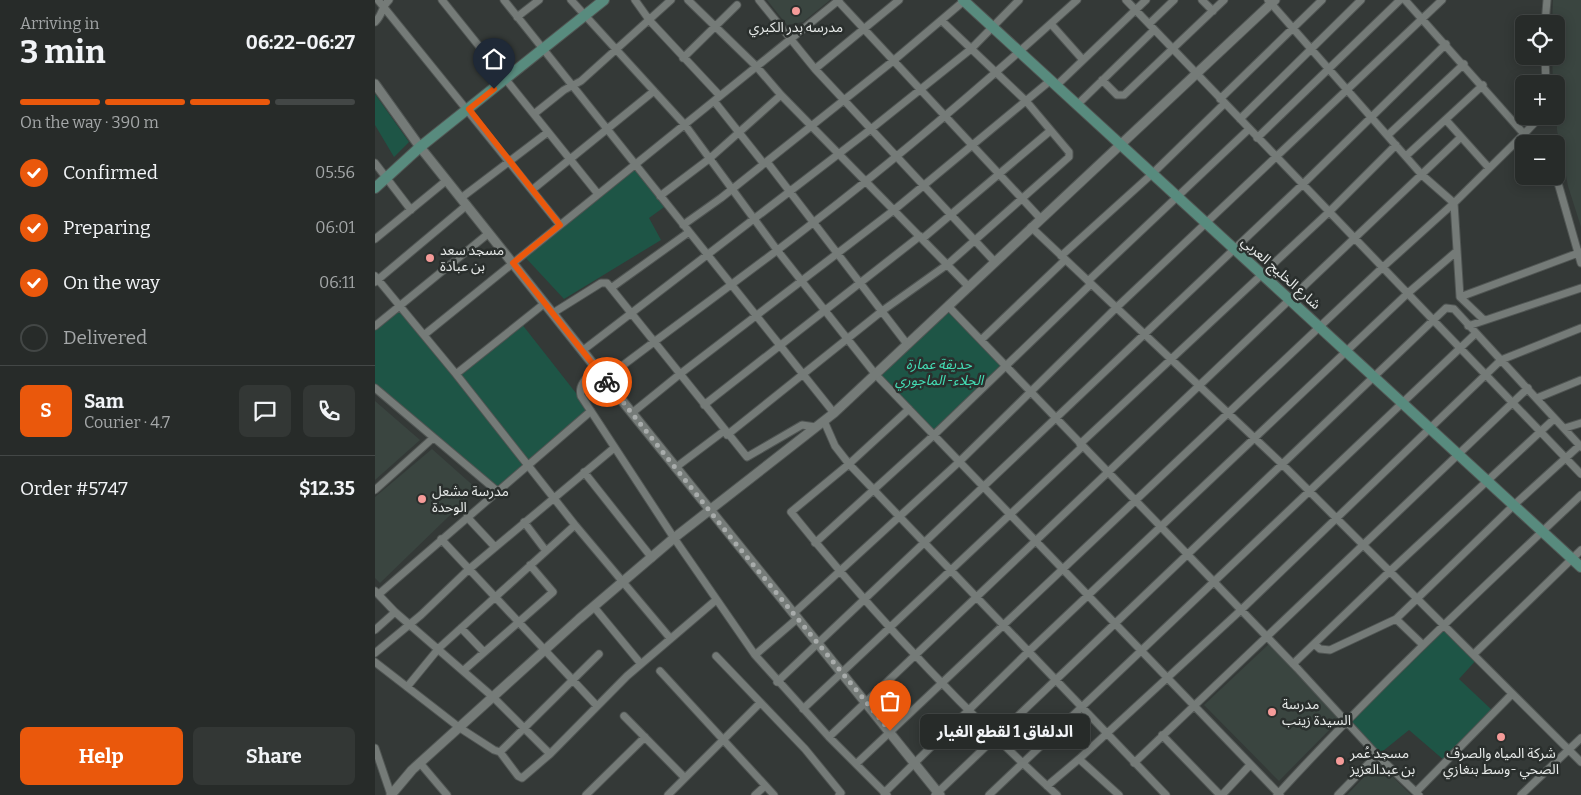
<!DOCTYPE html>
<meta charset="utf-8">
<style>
body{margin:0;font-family:Bitter,"Noto Sans Arabic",serif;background:#333735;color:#f1f3f6;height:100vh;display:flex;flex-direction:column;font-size:19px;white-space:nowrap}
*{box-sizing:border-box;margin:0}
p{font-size:16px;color:#a4a7a8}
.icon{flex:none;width:28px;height:28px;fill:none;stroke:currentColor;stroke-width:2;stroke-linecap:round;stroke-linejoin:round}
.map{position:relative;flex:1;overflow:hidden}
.details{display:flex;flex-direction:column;background:#272b29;width:375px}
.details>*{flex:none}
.buttons{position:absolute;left:1140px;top:15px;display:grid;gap:10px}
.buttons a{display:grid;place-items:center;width:50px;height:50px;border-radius:8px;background:#272b29;box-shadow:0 2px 12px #0003,0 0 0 1px #434746;font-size:25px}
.pin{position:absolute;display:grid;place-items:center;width:42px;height:42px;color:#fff;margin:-51px -21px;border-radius:50% 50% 50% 0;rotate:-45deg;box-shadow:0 0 5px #0007}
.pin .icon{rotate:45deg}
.courier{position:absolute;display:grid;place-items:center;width:50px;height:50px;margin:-25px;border:4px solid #ea580c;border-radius:50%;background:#fff;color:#222;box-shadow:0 1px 6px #0007}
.bubble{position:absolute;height:35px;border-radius:8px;background:#272b29;box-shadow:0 2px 12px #0003,0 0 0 1px #434746;font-size:16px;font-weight:700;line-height:35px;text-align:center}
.head em{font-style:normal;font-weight:700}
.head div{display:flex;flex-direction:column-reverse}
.head{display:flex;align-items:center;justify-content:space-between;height:85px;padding:0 20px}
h1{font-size:32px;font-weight:700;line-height:38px}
.bar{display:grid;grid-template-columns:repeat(4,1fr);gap:8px 5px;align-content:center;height:60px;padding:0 20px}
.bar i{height:6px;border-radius:4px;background:#434746}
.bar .on{background:#ea580c}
.bar p{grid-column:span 4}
.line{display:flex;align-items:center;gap:12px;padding:0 20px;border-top:1px solid #434746}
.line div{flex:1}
.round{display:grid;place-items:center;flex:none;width:52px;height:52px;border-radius:8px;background:#333735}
ol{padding:0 20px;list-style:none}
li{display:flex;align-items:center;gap:15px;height:55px}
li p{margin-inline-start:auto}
li .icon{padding:5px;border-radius:50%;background:#ea580c;color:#fff;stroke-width:4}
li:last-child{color:#a4a7a8}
li i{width:28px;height:28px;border:2px solid #434746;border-radius:50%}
.button{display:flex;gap:10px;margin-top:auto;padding:10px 20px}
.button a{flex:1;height:58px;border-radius:8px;background:#ea580c;color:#fff;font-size:20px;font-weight:700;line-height:58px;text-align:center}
.button a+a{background:#333735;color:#f1f3f6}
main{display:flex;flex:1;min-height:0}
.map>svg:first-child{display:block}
</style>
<main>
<section class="details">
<div class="head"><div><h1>3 min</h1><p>Arriving in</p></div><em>06:22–06:27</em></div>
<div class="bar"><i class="on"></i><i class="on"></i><i class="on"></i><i></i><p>On the way · 390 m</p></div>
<ol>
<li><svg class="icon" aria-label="check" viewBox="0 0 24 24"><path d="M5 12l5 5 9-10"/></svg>Confirmed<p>05:56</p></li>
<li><svg class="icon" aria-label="check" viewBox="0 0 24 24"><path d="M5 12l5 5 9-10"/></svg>Preparing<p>06:01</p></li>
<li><svg class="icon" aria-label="check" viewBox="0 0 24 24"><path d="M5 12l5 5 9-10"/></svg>On the way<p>06:11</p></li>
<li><i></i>Delivered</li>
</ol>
<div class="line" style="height:90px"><b class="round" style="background:#ea580c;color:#fff">S</b><div><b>Sam</b><p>Courier · 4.7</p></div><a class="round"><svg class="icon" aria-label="chat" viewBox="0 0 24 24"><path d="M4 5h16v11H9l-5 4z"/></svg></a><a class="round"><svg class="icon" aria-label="phone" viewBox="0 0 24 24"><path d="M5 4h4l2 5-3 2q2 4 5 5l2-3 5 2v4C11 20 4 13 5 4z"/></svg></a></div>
<div class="line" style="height:65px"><div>Order #5747</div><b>$12.35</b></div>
<div class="button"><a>Help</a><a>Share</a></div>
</section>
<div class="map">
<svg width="1206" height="795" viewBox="0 0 1206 795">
<rect width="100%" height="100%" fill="#343937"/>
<path fill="#3a4540" d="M392 0H455L428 22 412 25Z
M1178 0H1206V227L1193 186 1182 130 1181 84H1178L1177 56H1181V24H1177Z
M0 401 45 440 0 480Z
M57 449 102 489 5 583 0 578V497Z
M894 644 965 719 904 781 829 705Z
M1003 762 1036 795H972Z"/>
<path fill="#1e5546" d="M0 94 34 142 19 157 0 125Z
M264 166 292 205 274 218 286 240 189 299 149 256Z
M24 306 154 465 122 490 0 388V326Z
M573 306 631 366 559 435 501 375Z
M146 323 215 411 154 464 82 374Z
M1069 625 1103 658 1084 679 1118 711 1070 761 1034 730 1003 755 970 721Z"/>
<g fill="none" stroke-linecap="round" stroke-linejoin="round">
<defs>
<path id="minor" d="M3 0 185 225
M67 0 223 194
M129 0 459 413
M196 0 310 125 402 250 501 375 905 795
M260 0 275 21 345 96
M313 0 381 66 406 95 593 286
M384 0 440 69 619 261
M751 0 1206 474
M827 0 838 11
M1030 0 1149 134 1079 203 1085 297 1109 320
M463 1 665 218
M142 17 164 0
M0 22C8 15 6 7 14 0
M676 24 708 60
M774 24 799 0
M1170 24 1172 0
M1170 56 1171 84
M308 58 362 5
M440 69 524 0
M727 80 742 95H749L849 0
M682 85 771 0
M845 99 947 0
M339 101 389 164
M702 105 779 30
M159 114 189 90 206 81 296 0
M865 119 986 0
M1071 120 1114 168
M1149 134 1166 116
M1013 135 1089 64
M882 138 1025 0
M1031 156 1108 85
M392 162 532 344
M0 163 36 210
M1181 176 1206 263
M157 190 279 91
M285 196 334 159 406 95
M86 198 173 132
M308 225 346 198 518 61 590 0
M656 227 907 464 1206 762
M0 239 72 180
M547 239 675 131
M686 256 777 174 849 104
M0 276 81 374 200 525 295 638
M713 281 874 129
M0 282 92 205
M236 288 314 232
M1085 297 1206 252
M573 306 922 668 1002 755 1044 795
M178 313 226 283H232L372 457 427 425 441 427
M0 326 114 233
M1093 326 1206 288
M49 335 464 0
M606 340 690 260
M207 351 496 129 596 49 644 0
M222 369C213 377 203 383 206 396L299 538 380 655 454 737 512 795
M81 374 170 303
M230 379C299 326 370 276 439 222 530 152 617 77 702 0
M0 388 122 491
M1162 398 1206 380
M329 405 545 236
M534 409 474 464 416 512C497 613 587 708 682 795
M257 413 305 374 519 210 676 80
M449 421 460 446 474 464 791 795
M1190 428 1206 423
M352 435 507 311 573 264 694 157V152L651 101 567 21
M705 444 955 211 1021 145
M300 468 349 431
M209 472 277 558
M0 490 58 438
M92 517 120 547
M149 522 171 551
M66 539 222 706
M440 543 559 435 716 284
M0 591 20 612 118 697 175 754 252 676 341 600
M4 594 216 411
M219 607 266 664
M419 613 584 462 742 307 1067 0
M1021 619 1047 644
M86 628 109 652
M0 630 20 612
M939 644 945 649 955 650 1021 619 1139 505 1205 445
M0 653 46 615 93 570 239 448
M1099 654 1206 550
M380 655 423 618
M341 656 430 749 466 793 464 795
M0 662 85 728 119 750 125 752 224 654
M918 664 1015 571 1179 419
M89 670 178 592 155 565
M285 671 399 795
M402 682 928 184 1071 44
M32 687 64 648 200 525
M428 709 708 446
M249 716 310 778
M787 735 845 795
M454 737 1086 137
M0 748 16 795
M125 752 143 776 147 778 175 754
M704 759 866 610 1126 360 1206 328
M45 763 72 795
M759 763 1153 388
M481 764 1008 267 1079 203 1047 175 893 0
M672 786 704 759 744 795
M1041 792 1137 694
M509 793 653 652 1033 293 1082 251
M211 795 270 737
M293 795 385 703
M380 795 390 786
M560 795 1071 308 1079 309 1206 447
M614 795 1100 334
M847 795 875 765
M902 795C998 690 1102 593 1206 495
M963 795 1002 755
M1146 795 1206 738"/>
<path id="tertiary" d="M0 84 45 147 257 413 565 795
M16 795 37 770 204 619 299 538 459 413 900 0"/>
<path id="secondary" d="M588 0 1206 567
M0 188 45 147 229 0"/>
</defs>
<use href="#minor" stroke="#505553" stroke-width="9"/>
<use href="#tertiary" stroke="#505553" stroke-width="11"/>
<use href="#secondary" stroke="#505553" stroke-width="12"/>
<use href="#minor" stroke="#757b78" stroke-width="7"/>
<use href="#tertiary" stroke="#757b78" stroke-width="9"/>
<use href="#secondary" stroke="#588b7e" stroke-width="10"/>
</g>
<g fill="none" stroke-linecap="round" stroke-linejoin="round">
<path stroke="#a8acab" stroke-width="5" stroke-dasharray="0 9" d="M232 382 357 539 515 731"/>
<path stroke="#ea580c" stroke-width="6" d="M119 89 94 109 185 225 138 263 232 382"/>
</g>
<g fill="#f59b99" stroke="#2a2f2d" stroke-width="2">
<circle cx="421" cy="11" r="5"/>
<circle cx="55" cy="258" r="5"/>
<circle cx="47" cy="499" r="5"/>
<circle cx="897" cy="712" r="5"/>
<circle cx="1126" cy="737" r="5"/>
<circle cx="965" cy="761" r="5"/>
</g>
<g text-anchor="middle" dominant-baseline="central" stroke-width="5" stroke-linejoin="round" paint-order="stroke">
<g font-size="14" fill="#e7eae9" stroke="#2a2f2d" text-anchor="start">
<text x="421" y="27" text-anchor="middle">مدرسه بدر الكبري</text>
<text x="65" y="250">مسجد سعد<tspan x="65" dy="16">بن عبادة</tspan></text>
<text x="57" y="491">مدرسة مشعل<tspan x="57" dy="16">الوحدة</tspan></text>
<text x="907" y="704">مدرسة<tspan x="907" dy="16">السيدة زينب</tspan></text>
<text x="975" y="753">مسجد عُمر<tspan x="975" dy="16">بن عبدالعزيز</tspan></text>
<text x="1126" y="753" text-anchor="middle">شركة المياه والصرف<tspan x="1126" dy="16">الصحي -وسط بنغازي</tspan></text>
</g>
<g font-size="14" fill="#e7eae9" stroke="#2a2f2d">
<text transform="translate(906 273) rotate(42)">شارع الخليج العربي</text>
</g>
<g font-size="14" font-style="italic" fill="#43deb5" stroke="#2a2f2d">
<text x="564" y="364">حديقة عمارة<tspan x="564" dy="16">الجلاء- الماجوري</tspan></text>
</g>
</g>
</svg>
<div class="buttons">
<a><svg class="icon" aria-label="locate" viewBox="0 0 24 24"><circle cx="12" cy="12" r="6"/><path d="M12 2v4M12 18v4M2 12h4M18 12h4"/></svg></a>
<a>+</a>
<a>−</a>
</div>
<div class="pin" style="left:515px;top:731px;background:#ea580c"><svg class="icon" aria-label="bag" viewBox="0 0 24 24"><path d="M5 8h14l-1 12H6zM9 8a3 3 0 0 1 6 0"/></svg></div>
<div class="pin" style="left:119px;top:89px;background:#1f2937"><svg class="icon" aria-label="home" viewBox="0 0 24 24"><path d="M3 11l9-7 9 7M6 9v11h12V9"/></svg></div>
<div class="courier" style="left:232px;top:382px"><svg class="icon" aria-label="bike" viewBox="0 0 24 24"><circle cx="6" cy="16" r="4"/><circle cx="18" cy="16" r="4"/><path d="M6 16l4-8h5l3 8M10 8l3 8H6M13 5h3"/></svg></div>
<div class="bubble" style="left:545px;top:714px;width:170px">الدلفاق 1 لقطع الغيار</div>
</div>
</main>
